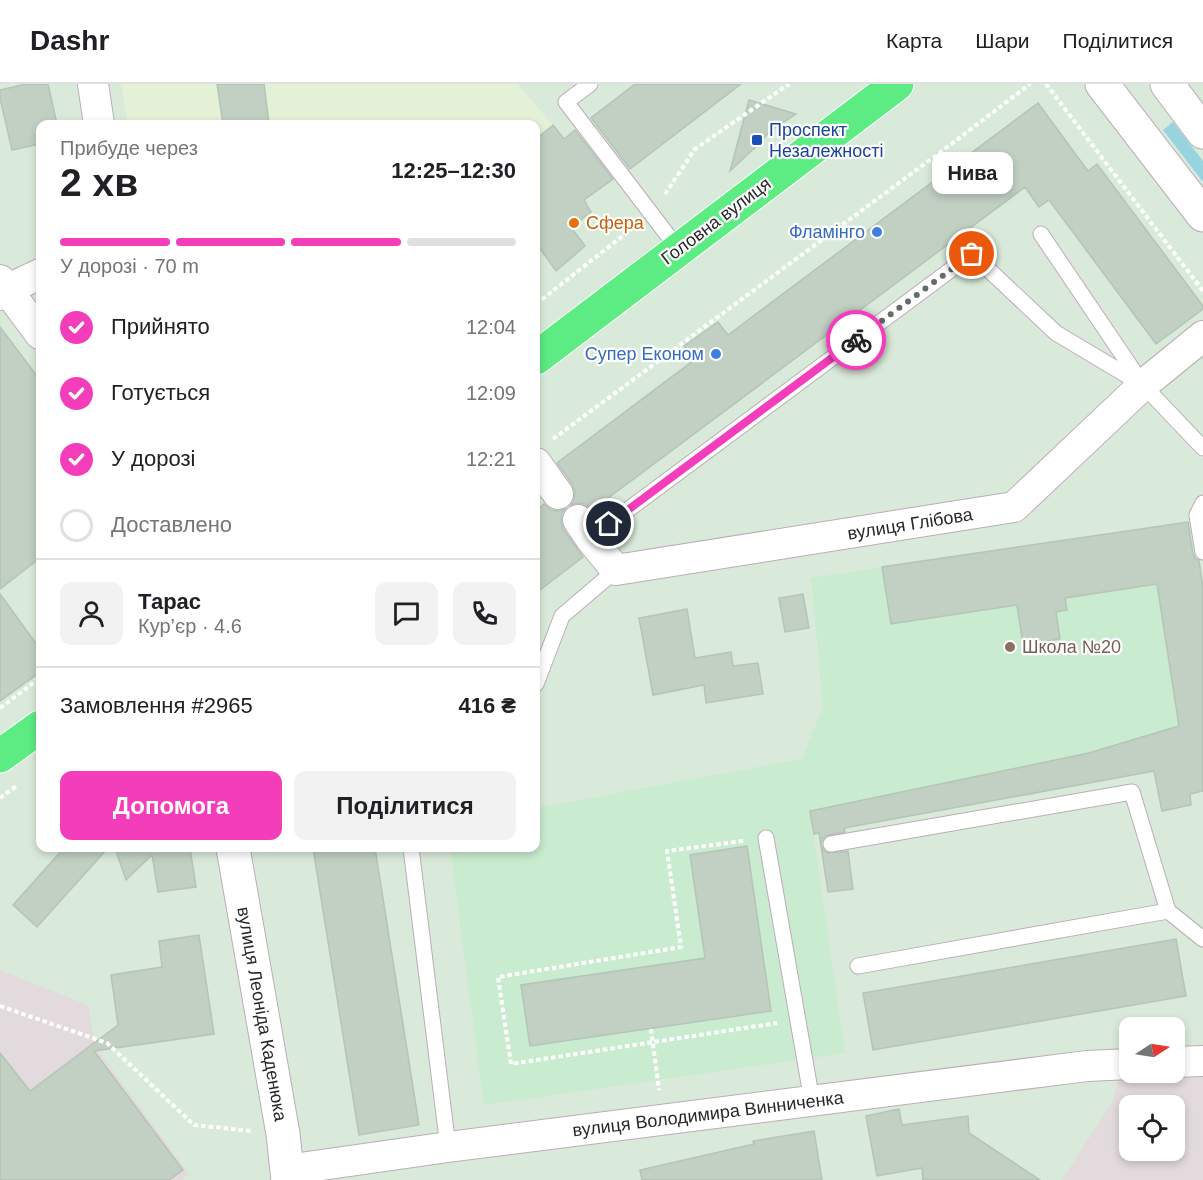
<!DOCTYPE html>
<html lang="uk">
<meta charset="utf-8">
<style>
body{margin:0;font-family:Helvetica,sans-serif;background:#f2f2f2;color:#202124;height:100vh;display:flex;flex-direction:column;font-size:22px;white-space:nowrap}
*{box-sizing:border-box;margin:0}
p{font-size:20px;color:#757577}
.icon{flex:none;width:33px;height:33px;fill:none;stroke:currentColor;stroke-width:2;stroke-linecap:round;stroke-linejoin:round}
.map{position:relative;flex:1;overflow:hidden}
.panel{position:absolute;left:36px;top:36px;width:504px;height:732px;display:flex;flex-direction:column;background:#fff;border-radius:12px;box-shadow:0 3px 9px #0003}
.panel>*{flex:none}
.needle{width:39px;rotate:78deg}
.tools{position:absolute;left:1119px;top:933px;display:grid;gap:12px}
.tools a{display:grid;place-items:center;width:66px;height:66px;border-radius:12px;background:#fff;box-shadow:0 3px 9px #0003;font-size:30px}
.pin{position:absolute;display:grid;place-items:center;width:51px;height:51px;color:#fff;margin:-26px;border:3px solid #fff;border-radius:50%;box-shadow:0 2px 6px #0007}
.courier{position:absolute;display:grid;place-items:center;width:60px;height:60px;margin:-30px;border:4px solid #f33dba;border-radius:50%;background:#fff;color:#222;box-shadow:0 2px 8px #0007}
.bubble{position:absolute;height:42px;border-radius:12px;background:#fff;box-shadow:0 3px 9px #0003;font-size:20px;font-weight:700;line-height:42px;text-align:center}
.head em{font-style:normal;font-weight:700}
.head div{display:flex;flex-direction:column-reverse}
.head{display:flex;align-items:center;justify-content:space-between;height:102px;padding:0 24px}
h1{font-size:39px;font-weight:700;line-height:45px}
.bar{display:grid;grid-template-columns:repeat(4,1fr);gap:9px 6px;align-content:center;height:72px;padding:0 24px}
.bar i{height:8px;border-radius:4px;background:#e0e0e0}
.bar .current{background:#f33dba}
.bar p{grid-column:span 4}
.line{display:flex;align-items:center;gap:15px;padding:0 24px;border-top:2px solid #e0e0e0}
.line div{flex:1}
.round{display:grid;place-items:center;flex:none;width:63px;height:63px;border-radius:12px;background:#f2f2f2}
ol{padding:0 24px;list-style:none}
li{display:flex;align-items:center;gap:18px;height:66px}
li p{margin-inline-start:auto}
li .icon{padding:6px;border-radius:50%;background:#f33dba;color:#fff;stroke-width:4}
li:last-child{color:#757577}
li i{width:33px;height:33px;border:3px solid #e0e0e0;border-radius:50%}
.button{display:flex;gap:12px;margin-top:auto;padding:12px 24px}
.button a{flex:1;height:69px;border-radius:12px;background:#f33dba;color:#fff;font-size:24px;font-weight:700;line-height:69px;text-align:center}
.button a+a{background:#f2f2f2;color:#202124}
header{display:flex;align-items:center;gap:36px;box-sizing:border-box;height:84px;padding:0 30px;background:#fff;border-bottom:2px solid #e0e0e0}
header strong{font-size:28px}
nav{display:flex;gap:33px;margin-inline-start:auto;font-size:21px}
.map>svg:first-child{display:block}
</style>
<header>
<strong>Dashr</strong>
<nav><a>Карта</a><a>Шари</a><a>Поділитися</a></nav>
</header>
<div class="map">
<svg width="1203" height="1096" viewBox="0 0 1203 1096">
<rect width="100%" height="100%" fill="#d9eada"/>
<path fill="#e2dadc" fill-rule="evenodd" d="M0 886 88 921 95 962 189 1090 181 1096H0Z
M1203 977V1096H1062L1112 1018 1123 982 1130 988H1174ZM1130 1022H1174V1066H1130Z"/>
<path fill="#c9ebcf" d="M1192 437 1203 504V639L1089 669 810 727 845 969 484 1021 450 764H536V724L802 675 823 622 811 494 1035 460Z"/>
<path fill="#e5f1d6" d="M121 0H517L553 41 542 50 538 46 536 47V40H128Z"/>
<path fill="#97d4df" d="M1173 38 1203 77V98L1163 46Z"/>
<path fill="#c2cfc3" stroke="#b3c5b6" stroke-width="1.5" d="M26 0H48L57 40H40V60L12 66 0 14V6Z
M217 0H264L269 40H223Z
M635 0H741L630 85 591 34Z
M749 16 796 30 769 48 761 58 730 87Z
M1038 19 1088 87 1097 80 1203 222V225L1156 260 1049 116 1039 123 1025 103 592 426 585 420 577 419 571 421 574 417 575 408 572 400 557 379 694 276 684 262 718 238 728 251Z
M553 41 564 55 575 46 613 95 584 116 591 128 571 143 585 162 556 187 536 159V55Z
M0 243 40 296V474L0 505Z
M544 420 551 426 559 427 565 425 562 429 561 437 563 445 583 473 536 509V427Z
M1188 438 1193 470 1195 474 1199 477 1203 504V707L1190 710 1191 721 1162 727 1154 687 844 744 845 748 825 752 822 756 821 761 824 767 828 769 848 767 853 805 828 808 819 749 814 750 810 727 1089 669 1179 642 1157 500 1065 514 1067 526 1056 528 1060 555 1023 561 1017 521 891 540 882 483Z
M0 510 40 565V588L0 617Z
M803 510 809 544 785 548 779 514Z
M687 525 695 574 731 568 733 582 758 579 763 610 706 619 704 601 653 611 639 534Z
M747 762 771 927 530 962 521 901 705 874 690 771Z
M64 764H108L37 843 13 821Z
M115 764H190L196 803 158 808 152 771 126 796Z
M313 764H375L419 1041 359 1051Z
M199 851 214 950 94 967 183 1086 169 1096H0V969L30 1007 118 941 111 891 162 883 159 857Z
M1176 855 1186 912 873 966 863 909Z
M899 1025 902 1041 968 1032 969 1049 1040 1096H923L922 1084 877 1092 866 1032Z
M814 1047 822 1096H642L640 1086 754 1060 753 1057Z"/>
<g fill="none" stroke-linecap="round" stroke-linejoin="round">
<defs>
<path id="service" d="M590 0 566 18 679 166
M1041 150 1143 301 1203 364
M1203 419 1197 431 1203 468
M590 454 972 170 1056 249 1143 301
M536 600 562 532 616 486
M766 754 812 1017
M831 760 1132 708 1168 827
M411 764 448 1063
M858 882 1168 827 1203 855"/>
<path id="minor" d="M93 0 99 40
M0 196 40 250
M0 211 8 205 40 190
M536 379 558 410
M578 436 590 454 616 486 1014 423 1143 301 1203 252
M1174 978 1203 977
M286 1086 448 1063 1087 982 1130 980"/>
<path id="tertiary" d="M233 764 283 1050 288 1096"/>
<path id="secondary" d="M1102 0 1203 131
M1167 0 1203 48"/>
<path id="primary" d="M536 274 897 0
M0 672 40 643"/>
</defs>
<use href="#service" stroke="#bbadb7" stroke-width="17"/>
<use href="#minor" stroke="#bbadb7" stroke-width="32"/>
<use href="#tertiary" stroke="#bbadb7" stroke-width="35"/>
<use href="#secondary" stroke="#bbadb7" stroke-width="35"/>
<use href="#primary" stroke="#fff" stroke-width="35"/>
<path stroke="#fff" stroke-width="4" stroke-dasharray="4.5 3" stroke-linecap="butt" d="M1046 0 1203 207
M665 110 695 65 789 0
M536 220 634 143
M553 355 946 64 1030 0
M0 624 40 594
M0 714 18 701
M743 757 667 767 681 863 498 893 511 980 777 939
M0 922 107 959 194 1041 251 1047
M651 945 659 1006"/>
<use href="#service" stroke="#fff" stroke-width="15"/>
<use href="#minor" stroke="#fff" stroke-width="30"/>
<use href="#tertiary" stroke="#fff" stroke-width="33"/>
<use href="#secondary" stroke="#fff" stroke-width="33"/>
<use href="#primary" stroke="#5deb83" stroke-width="33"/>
</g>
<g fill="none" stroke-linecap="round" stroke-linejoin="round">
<path stroke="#656b66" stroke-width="6" stroke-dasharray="0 10.8" d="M856 256 972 170"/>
<path stroke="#f33dba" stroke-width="8" d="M609 440 856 256"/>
</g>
<rect fill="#1a4fb4" stroke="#fff" stroke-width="2" x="751" y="50" width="12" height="12" rx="3"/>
<circle fill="#e8710a" stroke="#fff" stroke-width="2" cx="574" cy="139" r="6"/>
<g fill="#3f7fe0" stroke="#fff" stroke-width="2">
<circle cx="877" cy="148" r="6"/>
<circle cx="716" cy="270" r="6"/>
</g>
<circle fill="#8d6e63" stroke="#fff" stroke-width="2" cx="1010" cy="563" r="6"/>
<g text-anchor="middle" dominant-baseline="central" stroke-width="4.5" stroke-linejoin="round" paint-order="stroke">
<g font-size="18" fill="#164399" stroke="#fff" text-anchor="start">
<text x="769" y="46">Проспект<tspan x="769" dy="21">Незалежності</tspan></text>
</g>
<g font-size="18" fill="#272727" stroke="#fff">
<text transform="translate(716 137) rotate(-37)">Головна вулиця</text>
<text transform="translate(910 440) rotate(-9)">вулиця Глібова</text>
<text transform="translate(262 930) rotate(80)">вулиця Леоніда Каденюка</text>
<text transform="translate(708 1030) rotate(-7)">вулиця Володимира Винниченка</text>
</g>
<g font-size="18" fill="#c56008" stroke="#fff" text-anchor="start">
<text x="586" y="139">Сфера</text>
</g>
<g font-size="18" fill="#366cbe" stroke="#fff" text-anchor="end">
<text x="865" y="148">Фламінго</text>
<text x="704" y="270">Супер Економ</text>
</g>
<g font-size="18" fill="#785e54" stroke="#fff" text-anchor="start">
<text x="1022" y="563">Школа №20</text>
</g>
</g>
</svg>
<div class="tools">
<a><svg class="needle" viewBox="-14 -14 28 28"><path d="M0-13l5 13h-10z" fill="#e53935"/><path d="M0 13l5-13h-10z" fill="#757577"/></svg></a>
<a><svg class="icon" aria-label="locate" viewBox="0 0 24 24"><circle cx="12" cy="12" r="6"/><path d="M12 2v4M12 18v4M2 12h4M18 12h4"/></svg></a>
</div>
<div class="pin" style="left:972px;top:170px;background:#ea580c"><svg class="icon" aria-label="bag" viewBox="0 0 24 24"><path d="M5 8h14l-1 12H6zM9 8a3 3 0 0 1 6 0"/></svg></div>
<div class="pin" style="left:609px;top:440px;background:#1f2937"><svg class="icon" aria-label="home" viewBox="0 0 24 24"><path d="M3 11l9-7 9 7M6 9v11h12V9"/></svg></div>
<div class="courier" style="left:856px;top:256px"><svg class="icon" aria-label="bike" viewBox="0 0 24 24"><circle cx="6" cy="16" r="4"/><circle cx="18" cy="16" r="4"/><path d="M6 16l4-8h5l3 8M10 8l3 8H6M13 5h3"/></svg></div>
<div class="bubble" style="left:932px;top:68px;width:81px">Нива</div>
<section class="panel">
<div class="head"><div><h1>2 хв</h1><p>Прибуде через</p></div><em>12:25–12:30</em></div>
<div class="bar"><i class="current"></i><i class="current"></i><i class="current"></i><i></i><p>У дорозі · 70 m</p></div>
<ol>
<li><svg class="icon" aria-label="check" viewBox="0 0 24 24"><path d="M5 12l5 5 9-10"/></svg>Прийнято<p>12:04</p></li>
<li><svg class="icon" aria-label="check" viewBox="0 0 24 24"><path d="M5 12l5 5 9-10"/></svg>Готується<p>12:09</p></li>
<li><svg class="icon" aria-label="check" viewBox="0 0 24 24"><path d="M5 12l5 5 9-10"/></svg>У дорозі<p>12:21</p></li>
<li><i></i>Доставлено</li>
</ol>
<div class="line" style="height:108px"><a class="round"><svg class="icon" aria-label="person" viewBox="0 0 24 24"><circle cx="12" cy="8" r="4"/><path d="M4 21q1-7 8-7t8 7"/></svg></a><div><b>Тарас</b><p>Кур’єр · 4.6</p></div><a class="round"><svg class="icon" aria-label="chat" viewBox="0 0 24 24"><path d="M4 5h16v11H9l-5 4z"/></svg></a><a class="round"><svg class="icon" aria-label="phone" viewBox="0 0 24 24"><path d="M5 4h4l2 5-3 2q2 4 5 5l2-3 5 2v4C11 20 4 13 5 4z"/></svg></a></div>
<div class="line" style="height:78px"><div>Замовлення #2965</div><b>416 ₴</b></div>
<div class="button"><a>Допомога</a><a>Поділитися</a></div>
</section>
</div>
